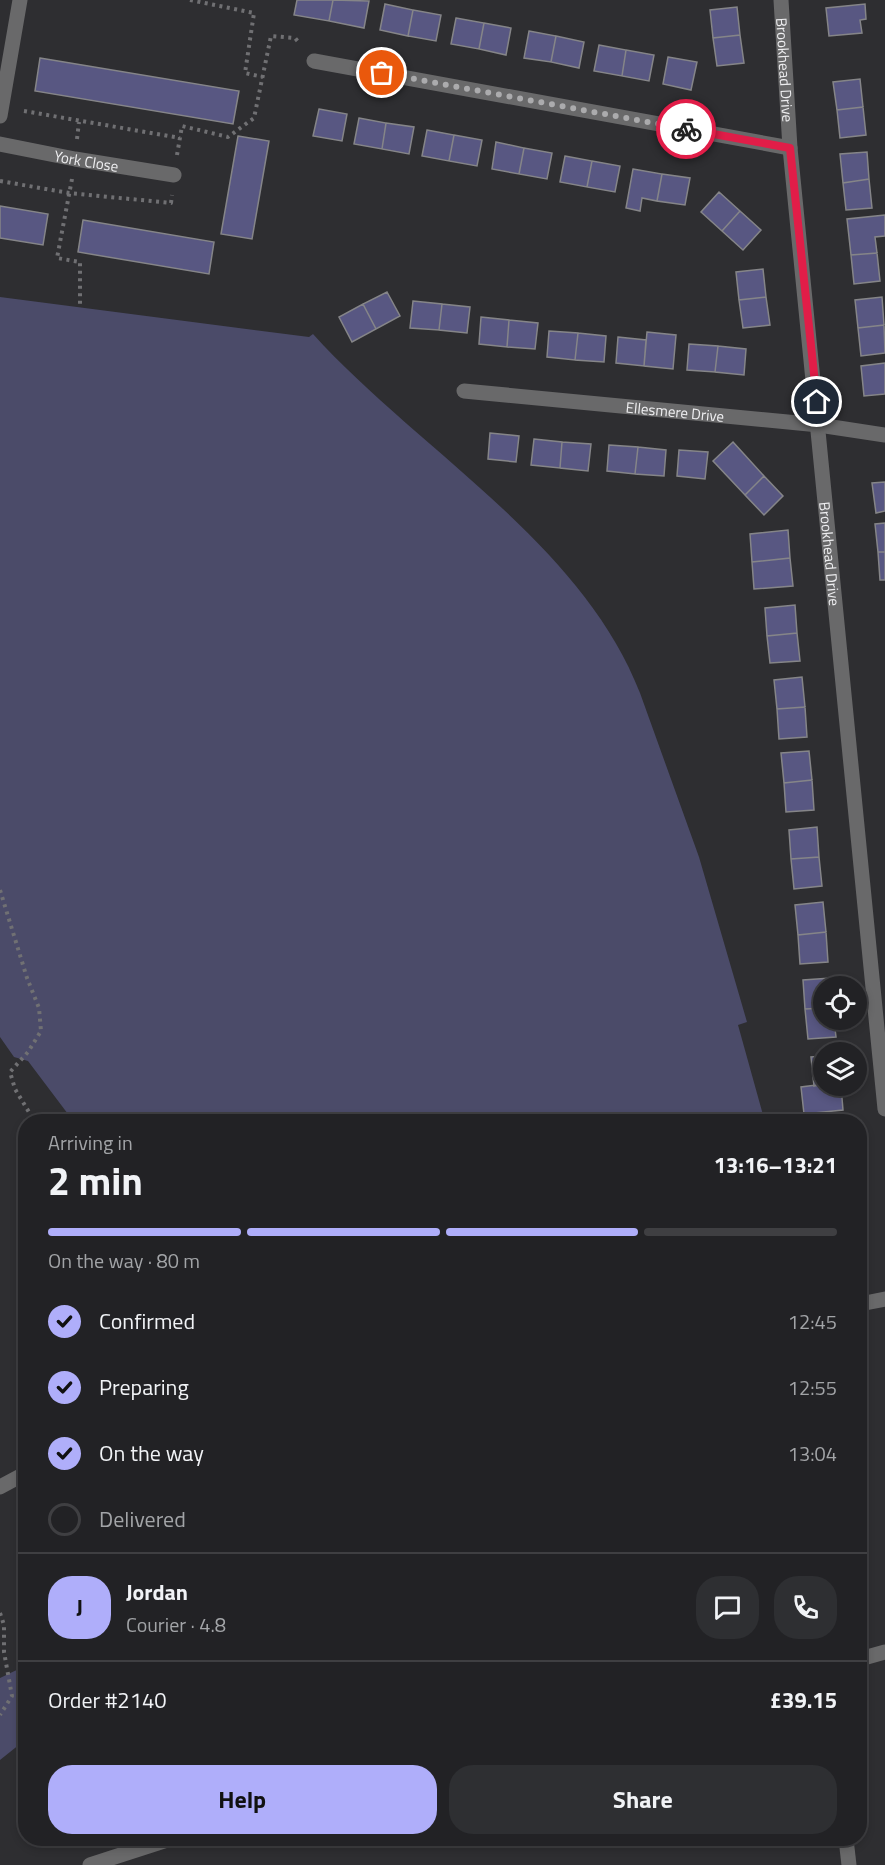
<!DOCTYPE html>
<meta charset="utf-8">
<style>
body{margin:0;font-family:"Titillium Web",sans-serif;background:#2e2f32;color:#f1f3f6;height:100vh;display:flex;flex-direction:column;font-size:22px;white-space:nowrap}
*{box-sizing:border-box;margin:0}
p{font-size:20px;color:#a2a4a7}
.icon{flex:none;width:33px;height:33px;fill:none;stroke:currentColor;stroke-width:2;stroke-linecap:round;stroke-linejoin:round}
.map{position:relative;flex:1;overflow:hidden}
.drawer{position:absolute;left:18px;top:1114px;width:849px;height:732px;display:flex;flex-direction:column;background:#222225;border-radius:24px;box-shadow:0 3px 9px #0003,0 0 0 2px #3f3f42}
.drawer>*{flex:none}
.tools{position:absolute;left:813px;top:976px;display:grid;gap:12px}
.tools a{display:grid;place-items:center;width:54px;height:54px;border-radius:50%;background:#222225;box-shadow:0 3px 9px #0003,0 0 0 2px #3f3f42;font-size:30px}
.pin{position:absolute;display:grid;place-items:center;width:51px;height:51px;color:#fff;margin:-26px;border:3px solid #fff;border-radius:50%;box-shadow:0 2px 6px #0007}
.courier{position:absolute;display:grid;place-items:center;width:60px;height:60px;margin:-30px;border:4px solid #e11d48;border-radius:50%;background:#fff;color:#222;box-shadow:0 2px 8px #0007}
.summary em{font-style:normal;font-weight:700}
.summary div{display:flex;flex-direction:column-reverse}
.summary{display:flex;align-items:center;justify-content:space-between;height:102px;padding:0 30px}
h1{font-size:39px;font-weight:700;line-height:45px}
.bar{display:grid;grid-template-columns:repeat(4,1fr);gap:9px 6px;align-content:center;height:72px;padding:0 30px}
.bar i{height:8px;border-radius:4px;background:#3f3f42}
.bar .active{background:#afaefa}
.bar p{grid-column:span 4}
.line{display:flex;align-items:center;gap:15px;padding:0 30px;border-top:2px solid #3f3f42}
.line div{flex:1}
.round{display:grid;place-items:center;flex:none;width:63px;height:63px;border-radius:24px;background:#2e2f32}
ol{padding:0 30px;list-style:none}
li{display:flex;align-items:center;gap:18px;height:66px}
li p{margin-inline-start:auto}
li .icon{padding:6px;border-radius:50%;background:#afaefa;color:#111;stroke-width:4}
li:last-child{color:#a2a4a7}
li i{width:33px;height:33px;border:3px solid #3f3f42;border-radius:50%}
.action{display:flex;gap:12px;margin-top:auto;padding:12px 30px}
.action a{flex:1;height:69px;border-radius:24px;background:#afaefa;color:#111;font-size:24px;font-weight:700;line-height:69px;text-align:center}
.action a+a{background:#2e2f32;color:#f1f3f6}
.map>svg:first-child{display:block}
</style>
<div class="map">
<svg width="885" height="1865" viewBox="0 0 885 1865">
<rect width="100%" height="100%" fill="#2e2e31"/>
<path fill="#4b4b69" d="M0 297 309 337 313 334C418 450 582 543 640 693L699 857 747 1022 738 1025 765 1122H74L28 1061 14 1057 0 1037Z
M25 1666V1740L0 1760V1678Z"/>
<path fill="#585782" stroke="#858588" stroke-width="1.5" d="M297 0H333L329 21 294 15Z
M333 0 369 1 364 28 329 21Z
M385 4 413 10 408 36 380 30Z
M865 4 866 19 860 20 862 33 829 36 826 8Z
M737 7 740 35 713 38 710 10Z
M413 10 441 15 436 41 408 36Z
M456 18 484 23 479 49 451 44Z
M484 23 511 28 506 55 479 49Z
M529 31 556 36 551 62 524 58Z
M740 35 744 63 717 66 713 38Z
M556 36 584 42 579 68 551 62Z
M599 45 626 50 622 76 594 71Z
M626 50 654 55 649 81 622 76Z
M668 57 697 62 691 90 663 84Z
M40 58 239 91 233 124 35 91Z
M860 79 863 107 837 110 833 82Z
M863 107 866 135 840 138 837 110Z
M319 109 347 114 342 141 313 136Z
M359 118 386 123 382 149 354 144Z
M386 123 414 127 409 154 382 149Z
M427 130 454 135 449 161 422 156Z
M454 135 482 140 477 166 449 161Z
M238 136 269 141 252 239 221 234Z
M496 142 524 148 519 174 492 169Z
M524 148 552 153 547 179 519 174Z
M867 152 869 179 843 183 840 154Z
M565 156 592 161 587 187 560 182Z
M592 161 620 166 615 192 587 187Z
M633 169 662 174 657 201 642 198 640 211 626 208Z
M662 174 690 178 685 205 657 201Z
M869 179 872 208 846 210 843 183Z
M719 192 740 211 722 231 701 212Z
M0 206 48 214 43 245 0 238Z
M740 211 761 230 743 250 722 231Z
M885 215V236L875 237 877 253 851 255 847 219Z
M83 220 214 242 209 274 78 252Z
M877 253 880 281 854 284 851 255Z
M763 269 766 297 739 300 736 272Z
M387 292 400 316 376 329 363 304Z
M766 297 770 325 743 328 739 300Z
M882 297 884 325 858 328 855 300Z
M413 301 442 304 439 330 410 328Z
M363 304 376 329 352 342 339 317Z
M442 304 470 307 467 333 439 330Z
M481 317 509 320 507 347 479 344Z
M509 320 538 323 535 349 507 347Z
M884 325 885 353 861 356 858 328Z
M549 331 578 333 575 360 547 357Z
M647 332 676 335 673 369 644 366Z
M578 333 606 336 604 362 575 360Z
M618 337 646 340 644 366 616 363Z
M689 344 718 346 715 372 687 370Z
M718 346 746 349 744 375 715 372Z
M885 363V394L864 396 861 366Z
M490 433 519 436 516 462 488 459Z
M534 439 562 442 560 468 531 465Z
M562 442 591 444 588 471 560 468Z
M733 442 764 476 745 495 713 461Z
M609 445 638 447 635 474 607 471Z
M638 447 666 450 664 476 635 474Z
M679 450 708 452 705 479 677 476Z
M764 476 783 496 764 515 745 495Z
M885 482V511L876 513 872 483Z
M885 523V552H878L875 524Z
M788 530 790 558 752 562 750 534Z
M878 552H885V580H880Z
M790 558 793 586 754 589 752 562Z
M795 605 797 633 767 636 765 608Z
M797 633 800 661 770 663 767 636Z
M802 677 805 707 777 709 774 680Z
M805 707 807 737 779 739 777 709Z
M809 751 812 780 784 783 781 753Z
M812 780 814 810 786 812 784 783Z
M817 827 819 857 791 859 789 830Z
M819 857 822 886 794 889 791 859Z
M823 902 826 932 798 935 795 905Z
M826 932 828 962 800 964 798 935Z
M831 978V987H824V1008L805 1009 803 980Z
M824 1008V1020H834L836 1037 808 1039 805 1009Z
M824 1056V1084L814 1086 811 1057Z
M824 1084V1086H841L843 1110 804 1114 801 1087Z"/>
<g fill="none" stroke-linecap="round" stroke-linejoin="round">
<path stroke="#707073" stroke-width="4" stroke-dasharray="3 4.5" stroke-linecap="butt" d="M190 0 254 13 245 73 263 77
M24 111 180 138
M77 139 79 122
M177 155 182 126 228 137 254 118 271 36 295 38 300 44
M72 179 57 258 80 262V307
M0 181 69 193 171 203 172 195
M0 890 27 978 39 1008 41 1031 28 1052 10 1072 15 1089 35 1122
M0 1613 4 1625V1652L12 1696 0 1715"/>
<g stroke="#69696a" stroke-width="15">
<path id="s1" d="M781 0 790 148 885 1109"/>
<path d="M314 61 790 148"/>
<path d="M0 116 20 0"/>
<path id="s2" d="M0 144 75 159 174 175"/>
<path id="s3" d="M464 391 819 425 885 435"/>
<path d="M860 1304 885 1299"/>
<path d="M0 1487 26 1473"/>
<path d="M860 1659 885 1652"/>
<path d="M846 1839 849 1865"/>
<path d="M90 1865 170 1839"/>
</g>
</g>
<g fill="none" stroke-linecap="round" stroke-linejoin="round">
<path stroke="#ababad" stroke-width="6" stroke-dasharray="0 10.8" d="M382 73 686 129"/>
<path stroke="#e11d48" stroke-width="8" d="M686 129 790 148 817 402"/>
</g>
<g text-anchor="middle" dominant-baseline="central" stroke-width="4.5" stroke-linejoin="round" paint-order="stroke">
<g font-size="15" fill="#eeeef0" stroke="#161618">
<text stroke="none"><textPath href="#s1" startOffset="70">Brookhead Drive</textPath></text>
<text stroke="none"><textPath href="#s2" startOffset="88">York Close</textPath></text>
<text stroke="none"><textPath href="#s3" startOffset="212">Ellesmere Drive</textPath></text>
<text stroke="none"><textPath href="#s1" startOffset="556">Brookhead Drive</textPath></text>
</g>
</g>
</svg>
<div class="tools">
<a><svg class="icon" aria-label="locate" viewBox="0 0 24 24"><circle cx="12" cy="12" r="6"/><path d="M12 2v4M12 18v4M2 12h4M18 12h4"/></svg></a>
<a><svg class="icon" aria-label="layers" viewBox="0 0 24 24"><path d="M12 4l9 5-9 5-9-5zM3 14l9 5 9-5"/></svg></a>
</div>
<div class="pin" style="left:382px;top:73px;background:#ea580c"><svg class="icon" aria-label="bag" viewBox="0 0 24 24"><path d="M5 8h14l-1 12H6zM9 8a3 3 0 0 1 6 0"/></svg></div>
<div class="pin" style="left:817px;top:402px;background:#1f2937"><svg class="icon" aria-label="home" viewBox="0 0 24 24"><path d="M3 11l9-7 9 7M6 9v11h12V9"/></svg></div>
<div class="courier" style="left:686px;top:129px"><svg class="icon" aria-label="bike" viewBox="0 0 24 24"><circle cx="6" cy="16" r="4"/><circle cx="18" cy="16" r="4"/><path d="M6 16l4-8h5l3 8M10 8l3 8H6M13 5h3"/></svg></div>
<section class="drawer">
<div class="summary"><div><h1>2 min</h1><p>Arriving in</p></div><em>13:16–13:21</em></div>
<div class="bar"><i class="active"></i><i class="active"></i><i class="active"></i><i></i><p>On the way · 80 m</p></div>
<ol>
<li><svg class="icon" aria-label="check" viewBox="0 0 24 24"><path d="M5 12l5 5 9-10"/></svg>Confirmed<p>12:45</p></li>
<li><svg class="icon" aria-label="check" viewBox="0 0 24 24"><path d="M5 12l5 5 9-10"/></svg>Preparing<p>12:55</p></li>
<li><svg class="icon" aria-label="check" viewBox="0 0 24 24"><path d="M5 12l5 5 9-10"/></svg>On the way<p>13:04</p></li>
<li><i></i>Delivered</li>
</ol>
<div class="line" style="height:108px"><b class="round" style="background:#afaefa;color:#111">J</b><div><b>Jordan</b><p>Courier · 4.8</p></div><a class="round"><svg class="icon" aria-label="chat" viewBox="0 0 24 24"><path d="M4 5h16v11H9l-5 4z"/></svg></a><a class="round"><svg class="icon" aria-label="phone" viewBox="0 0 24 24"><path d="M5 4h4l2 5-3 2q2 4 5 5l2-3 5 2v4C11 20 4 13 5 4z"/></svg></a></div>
<div class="line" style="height:78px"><div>Order #2140</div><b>£39.15</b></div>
<div class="action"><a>Help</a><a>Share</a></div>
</section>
</div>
